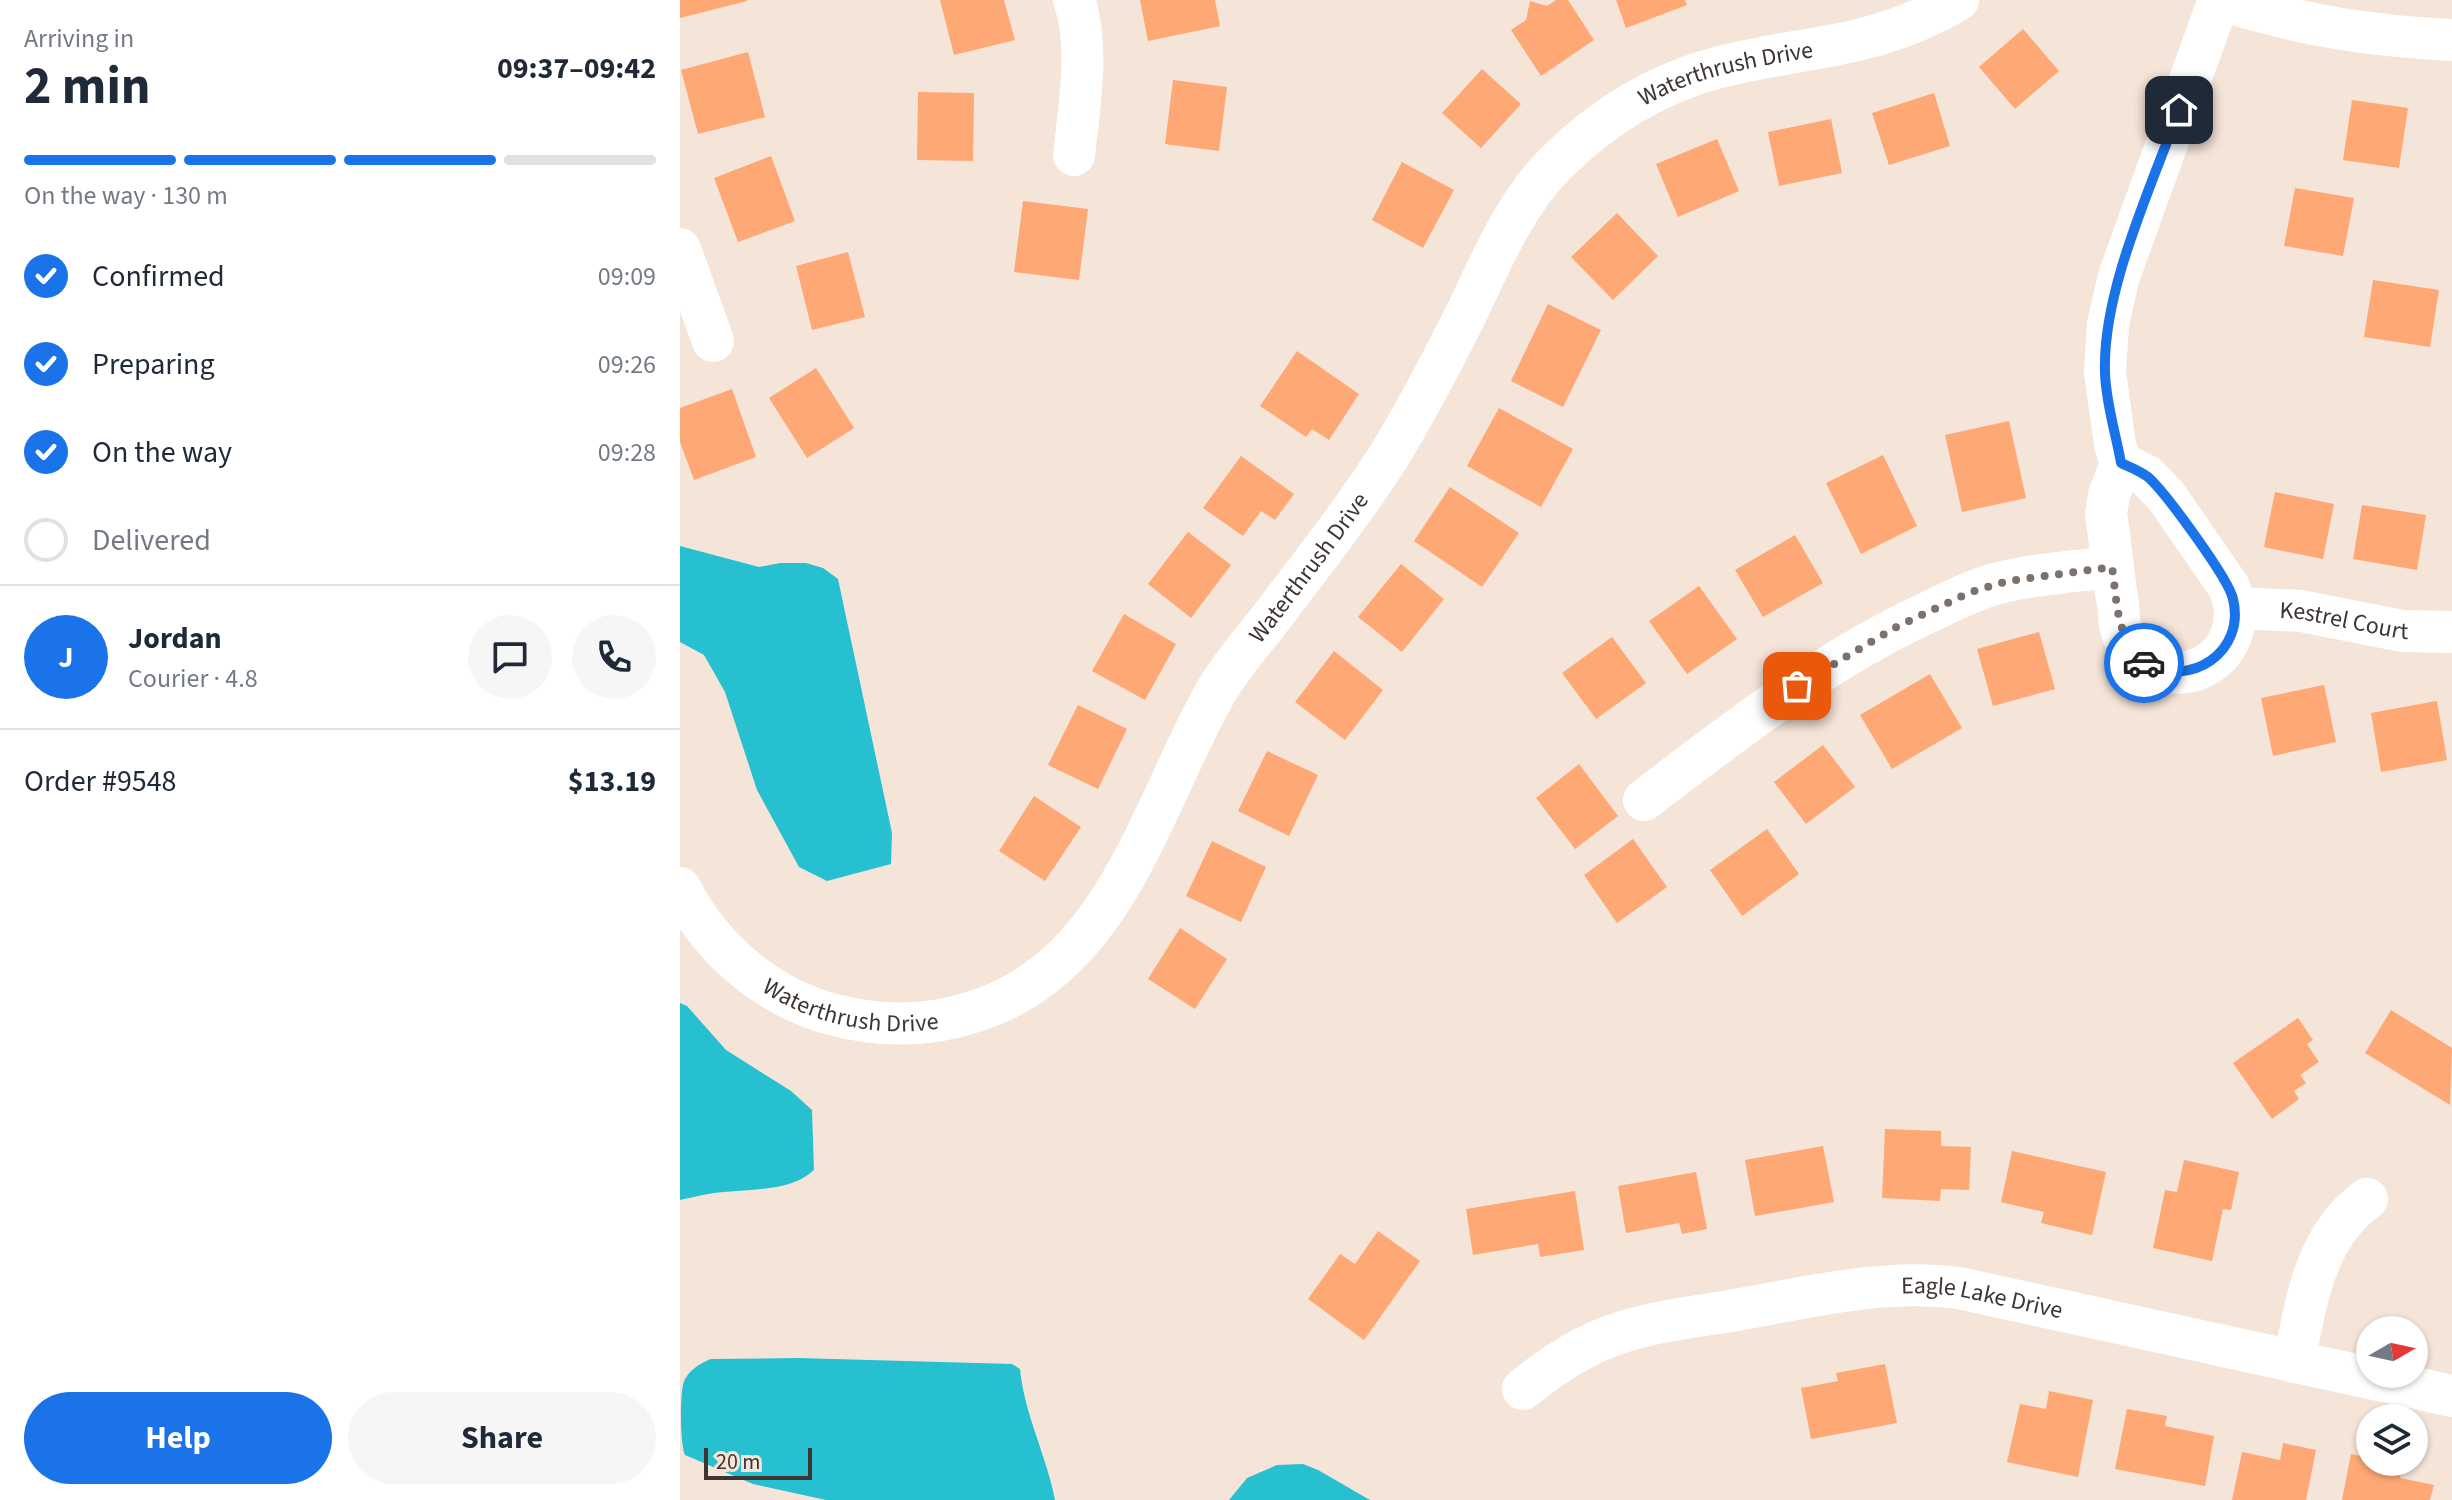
<!DOCTYPE html>
<meta charset="utf-8">
<style>
body{margin:0;font-family:"Source Sans 3",sans-serif;background:#f6f6f7;color:#1f2937;height:100vh;display:flex;flex-direction:column;font-size:30px;white-space:nowrap}
*{box-sizing:border-box;margin:0}
p{font-size:26px;color:#747a83}
.icon{flex:none;width:44px;height:44px;fill:none;stroke:currentColor;stroke-width:2;stroke-linecap:round;stroke-linejoin:round}
.map{position:relative;flex:1;overflow:hidden}
.panel{display:flex;flex-direction:column;background:#fff;width:680px}
.panel>*{flex:none}
.needle{width:52px;rotate:81deg}
.fabs{position:absolute;left:1676px;top:1316px;display:grid;gap:16px}
.fabs a{display:grid;place-items:center;width:72px;height:72px;border-radius:50%;background:#fff;box-shadow:0 2px 6px #0004;font-size:40px}
.scale{position:absolute;left:24px;bottom:20px;width:108px;box-sizing:border-box;padding-left:8px;border:4px solid #3c3531;border-top:0;font-size:22px;line-height:28px;white-space:nowrap;color:#3c3531;-webkit-text-stroke:6px #f5e4d8;paint-order:stroke}
.pin{position:absolute;display:grid;place-items:center;width:68px;height:68px;color:#fff;margin:-34px;border-radius:16px;box-shadow:0 4px 12px #0006}
.courier{position:absolute;display:grid;place-items:center;width:80px;height:80px;margin:-40px;border:6px solid #1a73e8;border-radius:50%;background:#fff;color:#222;box-shadow:0 2px 10px #0007}
.headline em{font-style:normal;font-weight:700}
.headline div{display:flex;flex-direction:column-reverse}
.headline{display:flex;align-items:center;justify-content:space-between;height:136px;padding:0 24px}
h1{font-size:52px;font-weight:700;line-height:60px}
.bar{display:grid;grid-template-columns:repeat(4,1fr);gap:12px 8px;align-content:center;height:96px;padding:0 24px}
.bar i{height:10px;border-radius:6px;background:#e0e1e3}
.bar .selected{background:#1a73e8}
.bar p{grid-column:span 4}
.line{display:flex;align-items:center;gap:20px;padding:0 24px;border-top:2px solid #e0e1e3}
.line div{flex:1}
.round{display:grid;place-items:center;flex:none;width:84px;height:84px;border-radius:42px;background:#f6f6f7}
ol{padding:0 24px;list-style:none}
li{display:flex;align-items:center;gap:24px;height:88px}
li p{margin-inline-start:auto}
li .icon{padding:8px;border-radius:50%;background:#1a73e8;color:#fff;stroke-width:4}
li:last-child{color:#747a83}
li i{width:44px;height:44px;border:4px solid #e0e1e3;border-radius:50%}
.cta{display:flex;gap:16px;margin-top:auto;padding:16px 24px}
.cta a{flex:1;height:92px;border-radius:48px;background:#1a73e8;color:#fff;font-size:32px;font-weight:700;line-height:92px;text-align:center}
.cta a+a{background:#f6f6f7;color:#1f2937}
main{display:flex;flex:1;min-height:0}
.map>svg:first-child{display:block}
</style>
<main>
<section class="panel">
<div class="headline"><div><h1>2 min</h1><p>Arriving in</p></div><em>09:37–09:42</em></div>
<div class="bar"><i class="selected"></i><i class="selected"></i><i class="selected"></i><i></i><p>On the way · 130 m</p></div>
<ol>
<li><svg class="icon" aria-label="check" viewBox="0 0 24 24"><path d="M5 12l5 5 9-10"/></svg>Confirmed<p>09:09</p></li>
<li><svg class="icon" aria-label="check" viewBox="0 0 24 24"><path d="M5 12l5 5 9-10"/></svg>Preparing<p>09:26</p></li>
<li><svg class="icon" aria-label="check" viewBox="0 0 24 24"><path d="M5 12l5 5 9-10"/></svg>On the way<p>09:28</p></li>
<li><i></i>Delivered</li>
</ol>
<div class="line" style="height:144px"><b class="round" style="background:#1a73e8;color:#fff">J</b><div><b>Jordan</b><p>Courier · 4.8</p></div><a class="round"><svg class="icon" aria-label="chat" viewBox="0 0 24 24"><path d="M4 5h16v11H9l-5 4z"/></svg></a><a class="round"><svg class="icon" aria-label="phone" viewBox="0 0 24 24"><path d="M5 4h4l2 5-3 2q2 4 5 5l2-3 5 2v4C11 20 4 13 5 4z"/></svg></a></div>
<div class="line" style="height:104px"><div>Order #9548</div><b>$13.19</b></div>
<div class="cta"><a>Help</a><a>Share</a></div>
</section>
<div class="map">
<svg width="1772" height="1500" viewBox="0 0 1772 1500">
<rect width="100%" height="100%" fill="#f5e4d8"/>
<path fill="#26c0d0" d="M0 546 79 567 100 563H126L143 568 158 579 212 833 211 864 147 881 119 867 77 790 45 692 24 655 0 642Z
M0 1003 7 1006 46 1050 111 1091 132 1110 134 1170C112 1191 73 1189 44 1192 29 1193 14 1197 0 1200Z
M118 1358 332 1364 340 1369C344 1413 367 1457 375 1500H146L73 1484 5 1455C0 1444 0 1399 3 1385 6 1372 20 1363 31 1359Z
M623 1464 638 1470 690 1500H549L567 1478 597 1465Z"/>
<path fill="#fda875" d="M0 0H67V1L0 18Z
M260 0H324L335 40 274 55Z
M460 0H535L540 26 468 41Z
M876 0H888L914 40 861 76 831 30 846 20 850 1 867 6Z
M936 0H1005L1007 5 946 28Z
M1343 29 1379 71 1335 109 1299 67Z
M68 52 85 117 18 134 1 70Z
M802 69 841 104 801 148 762 113Z
M493 80 547 87 539 151 485 144Z
M238 92 294 93 293 161 237 160Z
M1254 93 1270 146 1209 165 1192 113Z
M1672 100 1728 108 1719 168 1663 160Z
M1151 119 1162 173 1099 186 1088 132Z
M1037 139 1059 191 998 217 976 164Z
M91 156 115 221 58 242 34 178Z
M722 162 774 190 743 248 692 220Z
M1615 188 1674 198 1663 256 1604 246Z
M343 201 408 209 399 280 334 272Z
M937 213 978 256 933 300 891 257Z
M168 252 185 317 132 330 116 266Z
M1693 280 1759 290 1750 347 1684 337Z
M868 304 921 330 883 407 831 381Z
M617 351 679 394 649 440 632 429 626 437 580 406Z
M136 368 174 428 127 458 89 398Z
M52 389 76 457 14 480 0 442V408Z
M819 408 893 449 861 507 787 466Z
M1329 421 1346 498 1282 512 1265 435Z
M1203 455 1237 526 1181 554 1146 483Z
M561 456 614 494 595 520 581 511 563 536 523 508Z
M770 487 839 533 802 587 734 541Z
M1595 492 1654 504 1643 559 1584 547Z
M1682 505 1746 515 1737 570 1673 559Z
M508 532 551 565 511 618 468 584Z
M1115 535 1143 583 1083 617 1055 570Z
M721 564 764 599 722 652 678 617Z
M1019 586 1057 639 1007 674 969 621Z
M444 614 496 644 465 700 412 671Z
M1359 632 1375 689 1313 706 1297 649Z
M932 637 966 683 916 719 882 673Z
M654 651 703 690 665 740 615 702Z
M1250 674 1282 728 1212 769 1180 715Z
M1644 685 1656 742 1593 756 1581 698Z
M1757 701 1767 760 1701 772 1691 713Z
M398 705 447 729 418 789 368 765Z
M1143 745 1175 787 1126 824 1094 782Z
M587 751 638 775 609 836 558 811Z
M899 764 938 816 895 849 856 798Z
M354 796 401 827 365 881 319 851Z
M1087 829 1119 874 1062 916 1030 870Z
M953 839 987 887 937 923 904 875Z
M532 841 586 867 561 922 506 896Z
M500 928 547 959 515 1009 468 979Z
M1711 1010 1772 1048 1770 1105 1685 1053Z
M1618 1018 1633 1040 1627 1044 1639 1062 1620 1075 1626 1083 1614 1091 1619 1099 1592 1119 1553 1063Z
M1205 1129 1261 1131V1146L1291 1147 1289 1190 1261 1189 1260 1201 1202 1198Z
M1143 1146 1154 1202 1075 1216 1065 1160Z
M1332 1151 1426 1172 1412 1235 1361 1223 1364 1212 1321 1202Z
M1504 1160 1559 1172 1551 1210 1543 1209 1532 1261 1473 1248 1485 1190 1497 1192Z
M1016 1172 1027 1229 1002 1234 999 1223 946 1233 938 1186Z
M895 1191 904 1250 860 1257 858 1244 793 1255 786 1209Z
M698 1231 740 1261 684 1340 628 1299 660 1254 675 1264Z
M1205 1364 1217 1423 1131 1439 1121 1388 1158 1381 1156 1373Z
M1369 1391 1413 1400 1398 1477 1327 1462 1340 1404 1366 1409Z
M1447 1409 1487 1416 1485 1426 1534 1436 1525 1486 1435 1469Z
M1603 1443 1636 1450 1626 1500H1552L1562 1452 1600 1460Z
M1671 1454 1690 1458V1462L1723 1465 1720 1478 1754 1485 1750 1500H1662Z"/>
<g fill="none" stroke-linecap="round" stroke-linejoin="round">
<g stroke="#fff" stroke-width="42">
<path d="M394 0C410 44 399 109 394 155"/>
<path d="M1540 0C1623 25 1686 36 1772 40"/>
<path d="M0 249 33 341"/>
<path d="M1441 463 1467 476 1486 496 1549 587C1579 660 1484 711 1443 635 1439 627 1439 615 1438 605 1433 575 1431 544 1426 514L1429 495 1441 463 1435 445 1425 372 1428 324 1439 276 1539 0"/>
<path id="s1" d="M1555 608 1621 611 1722 631 1772 632"/>
<path d="M964 800C1055 731 1144 660 1249 612 1267 603 1286 594 1305 587 1346 574 1390 572 1432 567"/>
<path id="s2" d="M0 888C30 948 86 996 151 1014 199 1027 249 1027 296 1011 434 967 470 810 533 697 547 671 568 647 587 623 628 569 670 516 707 459 736 412 761 364 786 314 811 262 834 205 875 164 921 118 977 83 1040 67 1128 45 1196 49 1278 0"/>
<path d="M1614 1362C1626 1304 1634 1237 1687 1199"/>
<path id="s3" d="M843 1389C870 1367 898 1348 931 1336 971 1321 1015 1317 1056 1310 1130 1297 1204 1278 1279 1288L1772 1396"/>
</g>
</g>
<g fill="none" stroke-linecap="round" stroke-linejoin="round">
<path stroke="#7d726b" stroke-width="8" stroke-dasharray="0 14.4" d="M1117 686 1218 626 1291 592 1328 581 1432 567C1438 607 1435 633 1464 663"/>
<path stroke="#1a73e8" stroke-width="10" d="M1464 663C1510 689 1566 652 1553 599 1549 579 1485 492 1468 477 1460 471 1450 467 1441 463 1436 434 1426 404 1425 373 1422 291 1471 188 1499 110"/>
</g>
<g text-anchor="middle" dominant-baseline="central" stroke-width="7" stroke-linejoin="round" paint-order="stroke">
<g font-size="24" fill="#3c3531" stroke="#f5e4d8">
<text stroke="none"><textPath href="#s2" startOffset="1588">Waterthrush Drive</textPath></text>
<text stroke="none"><textPath href="#s2" startOffset="916">Waterthrush Drive</textPath></text>
<text stroke="none"><textPath href="#s1" startOffset="110">Kestrel Court</textPath></text>
<text stroke="none"><textPath href="#s2" startOffset="220">Waterthrush Drive</textPath></text>
<text stroke="none"><textPath href="#s3" startOffset="480">Eagle Lake Drive</textPath></text>
</g>
</g>
</svg>
<div class="fabs">
<a><svg class="needle" viewBox="-14 -14 28 28"><path d="M0-13l5 13h-10z" fill="#e53935"/><path d="M0 13l5-13h-10z" fill="#747a83"/></svg></a>
<a><svg class="icon" aria-label="layers" viewBox="0 0 24 24"><path d="M12 4l9 5-9 5-9-5zM3 14l9 5 9-5"/></svg></a>
</div>
<div class="scale">20 m</div>
<div class="pin" style="left:1117px;top:686px;background:#ea580c"><svg class="icon" aria-label="bag" viewBox="0 0 24 24"><path d="M5 8h14l-1 12H6zM9 8a3 3 0 0 1 6 0"/></svg></div>
<div class="pin" style="left:1499px;top:110px;background:#1f2937"><svg class="icon" aria-label="home" viewBox="0 0 24 24"><path d="M3 11l9-7 9 7M6 9v11h12V9"/></svg></div>
<div class="courier" style="left:1464px;top:663px"><svg class="icon" aria-label="car" viewBox="0 0 24 24"><path d="M5 17H2v-5l4-1 3-4h7l3 4 3 1v5h-3M9 17h6M6 11h13"/><circle cx="7" cy="17" r="2"/><circle cx="17" cy="17" r="2"/></svg></div>
</div>
</main>
